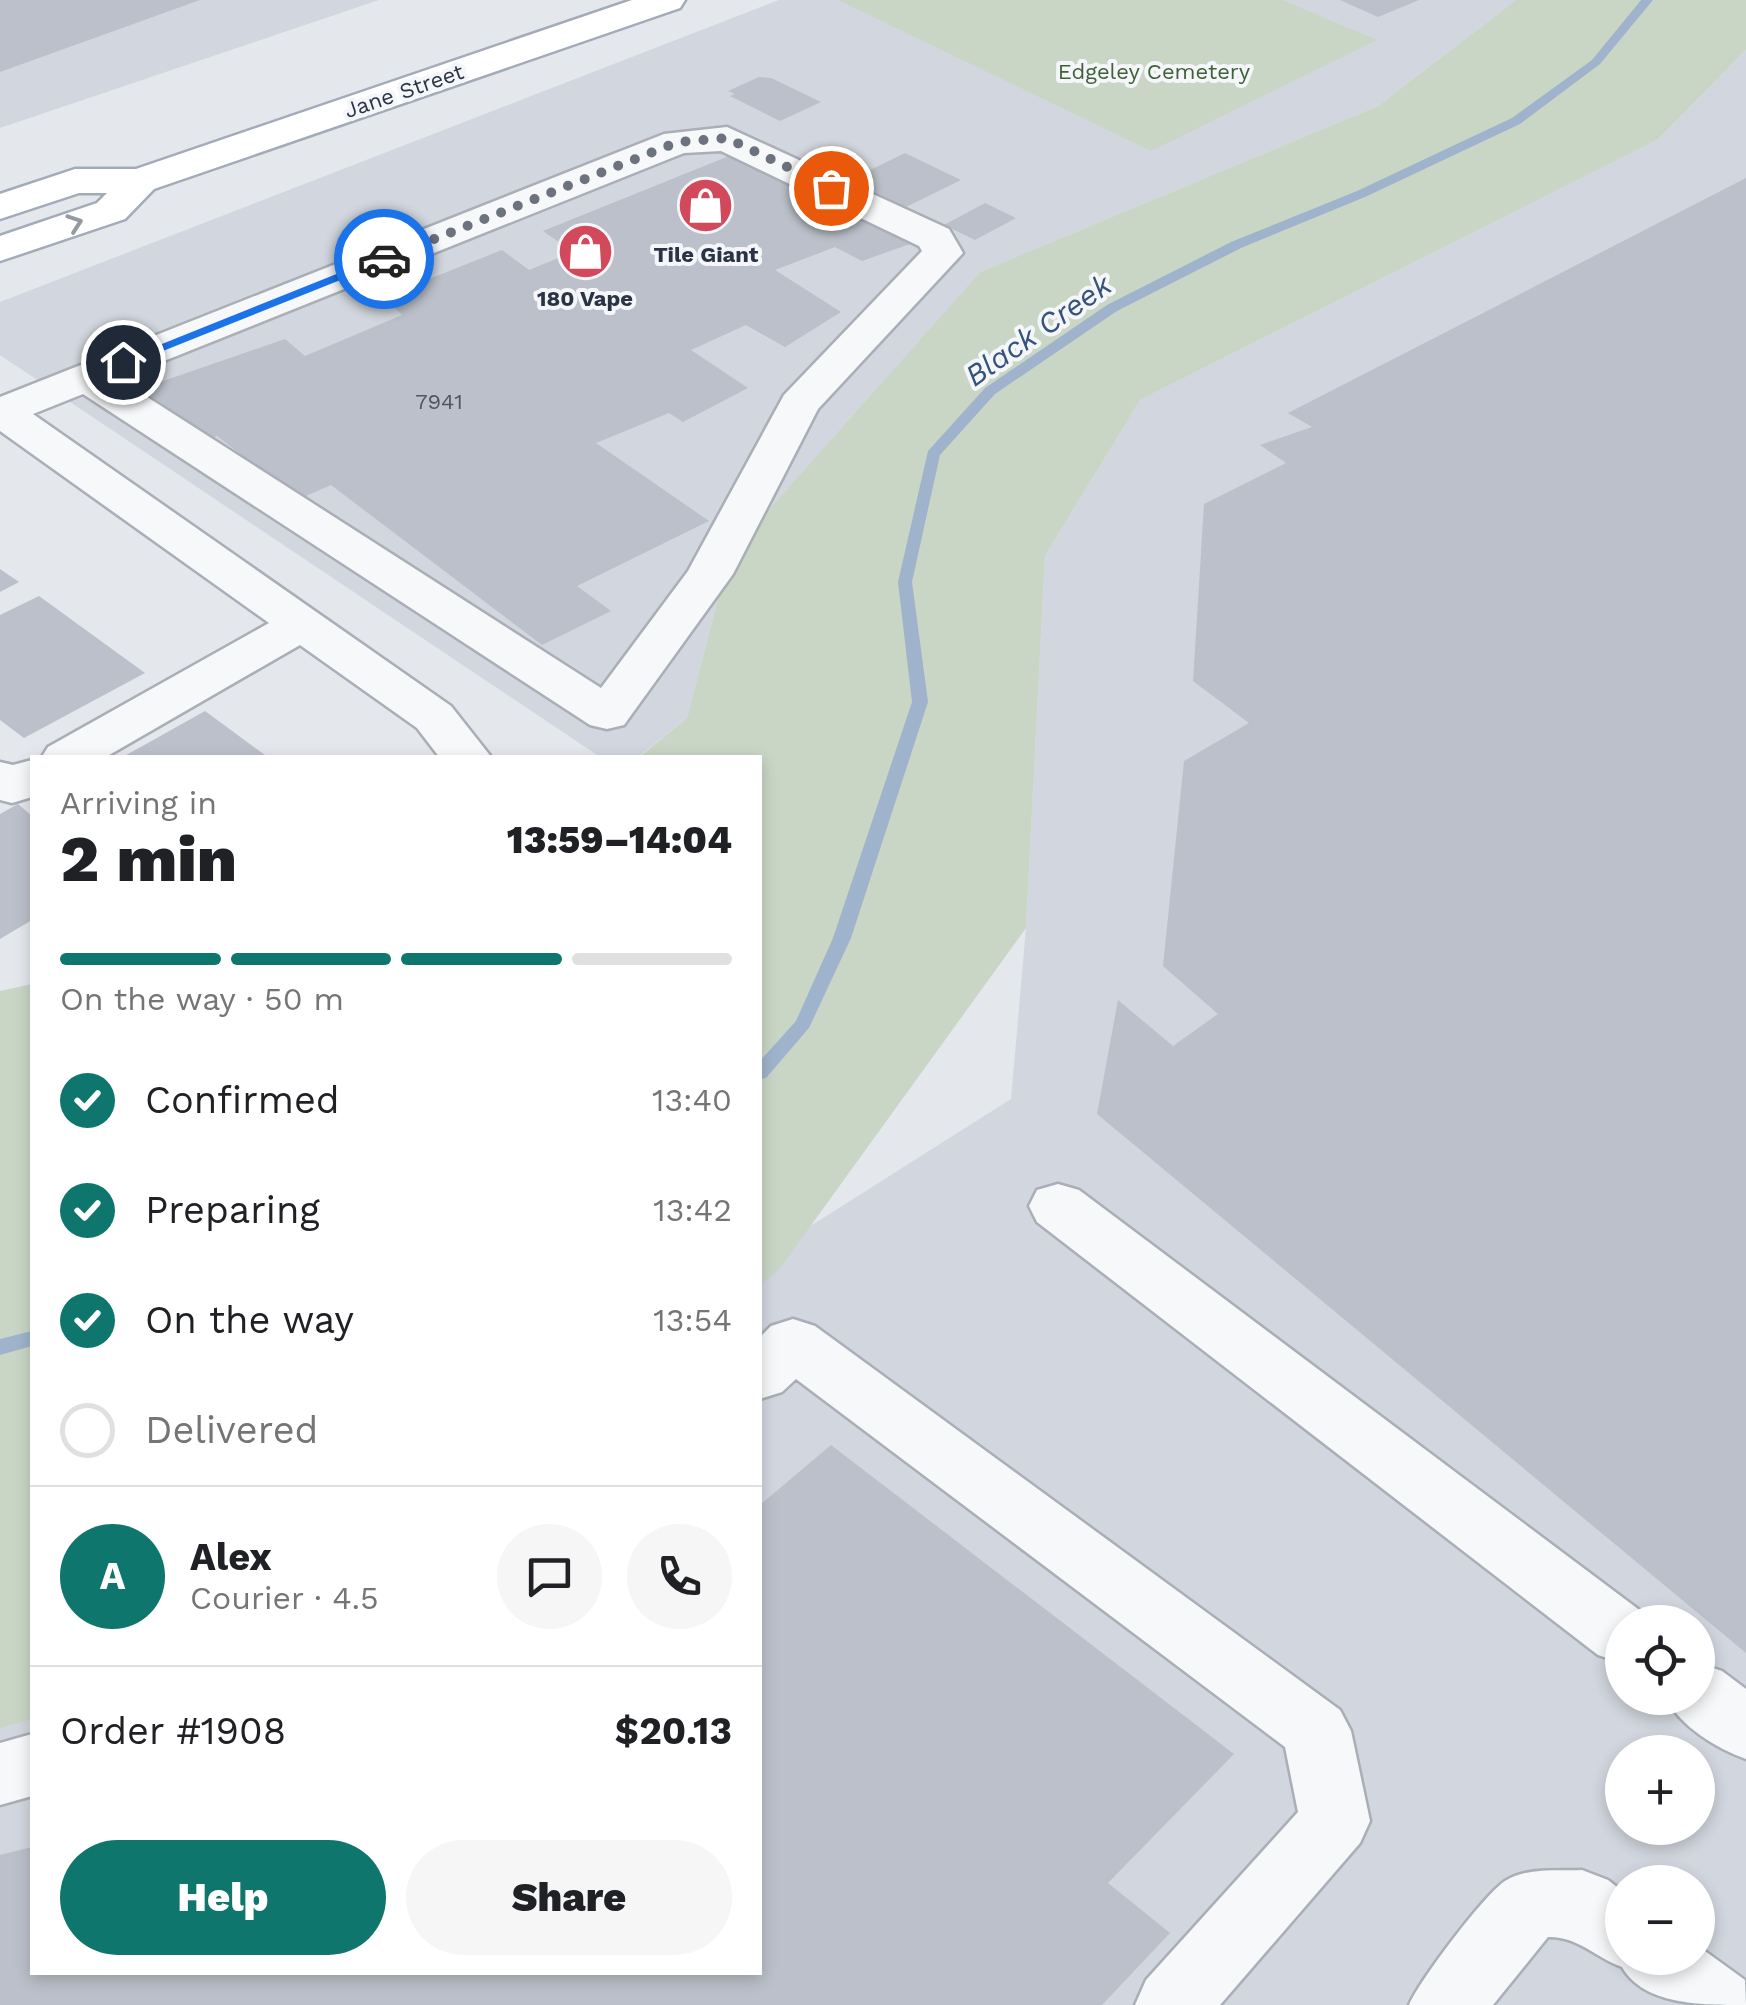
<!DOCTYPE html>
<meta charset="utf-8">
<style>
body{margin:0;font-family:"Work Sans",sans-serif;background:#f6f6f6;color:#202124;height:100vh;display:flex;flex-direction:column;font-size:38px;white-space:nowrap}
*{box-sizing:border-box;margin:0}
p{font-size:32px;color:#757577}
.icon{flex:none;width:55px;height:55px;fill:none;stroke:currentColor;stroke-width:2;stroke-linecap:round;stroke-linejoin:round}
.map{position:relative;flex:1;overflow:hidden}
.details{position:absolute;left:30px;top:755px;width:732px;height:1220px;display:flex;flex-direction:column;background:#fff;border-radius:0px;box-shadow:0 5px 15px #0003}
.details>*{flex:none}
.tools{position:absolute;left:1605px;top:1605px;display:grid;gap:20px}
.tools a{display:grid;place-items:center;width:110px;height:110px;border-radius:50%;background:#fff;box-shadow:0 5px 15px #0003;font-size:50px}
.pin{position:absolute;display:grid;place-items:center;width:85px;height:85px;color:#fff;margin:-42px;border:5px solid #fff;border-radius:50%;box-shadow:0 2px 10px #0007}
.courier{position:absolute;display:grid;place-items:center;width:100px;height:100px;margin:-50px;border:8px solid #1a73e8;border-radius:50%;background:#fff;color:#222;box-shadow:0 2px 12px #0007}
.head em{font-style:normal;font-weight:800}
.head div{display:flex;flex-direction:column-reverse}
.head{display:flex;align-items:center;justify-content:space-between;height:170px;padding:0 30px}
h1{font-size:65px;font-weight:800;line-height:75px}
.bar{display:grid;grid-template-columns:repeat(4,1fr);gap:15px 10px;align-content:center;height:120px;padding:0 30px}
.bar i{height:12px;border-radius:8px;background:#e0e0e0}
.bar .active{background:#0f766e}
.bar p{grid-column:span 4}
.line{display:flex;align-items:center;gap:25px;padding:0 30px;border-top:2px solid #e0e0e0}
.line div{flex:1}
.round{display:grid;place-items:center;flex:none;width:105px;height:105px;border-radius:52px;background:#f6f6f6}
ol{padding:0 30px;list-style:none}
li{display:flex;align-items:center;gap:30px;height:110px}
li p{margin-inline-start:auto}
li .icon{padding:10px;border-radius:50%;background:#0f766e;color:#fff;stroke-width:4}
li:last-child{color:#757577}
li i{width:55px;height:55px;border:5px solid #e0e0e0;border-radius:50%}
.primary-button{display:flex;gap:20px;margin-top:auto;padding:20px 30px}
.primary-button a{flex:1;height:115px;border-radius:60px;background:#0f766e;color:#fff;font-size:40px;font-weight:800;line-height:115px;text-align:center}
.primary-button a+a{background:#f6f6f6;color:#202124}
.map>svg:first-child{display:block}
</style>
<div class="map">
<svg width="1746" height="2005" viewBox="0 0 1746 2005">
<rect width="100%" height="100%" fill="#e4e7ec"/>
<path fill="#d2d6de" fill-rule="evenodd" d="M0 0H379L0 128Z
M779 0H1516L1378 106 980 272 730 553 687 718 638 757H600L0 355V302Z
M1746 50V2005H0V1666L32 1658V1972H760V1258L1011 1099 1026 928 1045 556 1140 400 1657 140ZM1622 1622H1698V1698H1622ZM1622 1752H1698V1828H1622ZM1622 1882H1698V1958H1622Z"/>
<path fill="#c9d6c5" d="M838 0H1282L1377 40 1151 151Z
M1516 0H1746V50L1657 140 1140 400 1045 556 1026 928 778 1271 760 1284V758H638L687 718 730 553 980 272 1378 106Z
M32 984V1719L0 1728V991Z"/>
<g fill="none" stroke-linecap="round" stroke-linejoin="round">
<path fill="#9fb4cc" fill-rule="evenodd" d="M1641 0H1653L1600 64 1520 124 1365 197 1241 248 1117 311 995 394 940 455 912 582 928 702 851 938 809 1028 766 1078 760 1079V1061L796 1021 833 938 912 702 898 582 928 451 985 388 1107 305 1231 242 1357 191 1512 118 1592 60Z
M32 1331V1346L0 1355V1339Z"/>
</g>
<path fill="#bbc0ca" d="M0 0H200L0 72Z
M1340 0H1419L1378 17Z
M759 77 771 78 821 102 780 121 730 96 735 94 728 91Z
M905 153 961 180 906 207 850 180Z
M734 154 863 214 910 244 862 261 835 247 775 270 841 312 785 347 746 325 691 350 748 388 683 422 669 413 596 443 709 521 577 586 611 611 542 645 331 485 299 499 217 436 205 441 140 389 285 339 305 356 402 315 384 297 502 250 529 270 573 252 543 231Z
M1746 178V1653L1097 1114 1118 1000 1173 1046 1218 1014 1163 966 1184 761 1249 723 1193 681 1204 504 1286 463 1260 445 1312 427 1288 413Z
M985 203 1016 218 975 240 944 225Z
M0 569 19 582 0 592Z
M39 596 145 673 24 738 0 720V615Z
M205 711 269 758H121Z
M18 804 32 816V920L0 939V814Z
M831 1445 1234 1754 1108 1883 1170 1933 1102 2005H0V1855L32 1847V1972H760V1505Z"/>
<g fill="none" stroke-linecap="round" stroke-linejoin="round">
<defs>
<path id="minor" d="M727 127 949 229 963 253 818 409 733 574 624 725 607 729 590 725 83 394 33 414 451 706 492 758H440L417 728 300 645 104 758H41L48 747 269 623 0 431V397L664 134ZM721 151 919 246 922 251 784 395 688 571 601 688 119 379 684 153Z
M32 760V797L12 803 0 800V762L13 765Z
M1058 1184 1079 1190 1646 1615 1650 1622H1622V1663L1598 1655 1037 1222 1029 1206 1037 1190Z
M793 1319 815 1326 1340 1710 1351 1731 1370 1821 1360 1843 1220 2005H1135L1146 1980 1298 1812 1285 1747 796 1379 782 1392 760 1399V1337L771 1326Z
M1698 1663 1722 1671 1746 1689V1759C1716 1748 1681 1727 1666 1698H1698Z
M32 1734V1796L0 1805V1743Z
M1582 1870 1608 1880 1622 1891V1958H1698V1946L1745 1980 1746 2005C1700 2005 1644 2005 1622 1967 1595 1957 1577 1936 1548 1937L1493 2005H1409C1420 1980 1483 1896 1505 1881 1526 1867 1558 1871 1582 1870Z"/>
<path id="major" d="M632 0H685L680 8 154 189 125 219 0 261V236L97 203 107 193H79L0 219V194L75 169H136Z"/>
</defs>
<use href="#minor" stroke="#a9aeb7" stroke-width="5"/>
<use href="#major" stroke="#a3abb8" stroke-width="5"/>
<use href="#minor" fill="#f7f8fa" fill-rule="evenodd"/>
<use href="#major" fill="#fff" fill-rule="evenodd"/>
</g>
<defs><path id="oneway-chevron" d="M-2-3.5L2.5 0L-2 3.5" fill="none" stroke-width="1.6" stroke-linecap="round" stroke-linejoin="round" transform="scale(2.5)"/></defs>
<use stroke="#959aa2" href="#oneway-chevron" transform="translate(75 223) rotate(-19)"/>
<path fill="#1a73e8" d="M384 255 388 261 128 365 117 362Z"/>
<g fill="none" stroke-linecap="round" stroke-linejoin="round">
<path stroke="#6c737f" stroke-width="10" stroke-dasharray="0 18" d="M384 259 678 142 727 138 831 188"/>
</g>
<defs>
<symbol id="shop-disc" viewBox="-11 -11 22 22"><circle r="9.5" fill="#d1495b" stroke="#f4f6f9"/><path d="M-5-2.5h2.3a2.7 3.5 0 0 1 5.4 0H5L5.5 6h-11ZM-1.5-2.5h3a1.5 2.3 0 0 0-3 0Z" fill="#fff"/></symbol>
</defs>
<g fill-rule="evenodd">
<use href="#shop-disc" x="674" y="174" width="63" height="63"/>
<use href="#shop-disc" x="554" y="220" width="63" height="63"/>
</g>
<g text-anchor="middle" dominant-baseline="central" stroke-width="8" stroke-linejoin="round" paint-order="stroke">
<g font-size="22" fill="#3f6138" stroke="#f4f6f9">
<text x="1154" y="71">Edgeley Cemetery</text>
</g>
<g font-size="22" fill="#2b3445" stroke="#f4f6f9">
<text transform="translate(404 91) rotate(-19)">Jane Street</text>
</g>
<g font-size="22" font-weight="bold" fill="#2b3445" stroke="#f4f6f9">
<text x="706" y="254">Tile Giant</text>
<text x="585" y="298">180 Vape</text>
</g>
<g font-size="22" fill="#4f5766">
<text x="439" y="401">7941</text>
</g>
<g font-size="30" font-style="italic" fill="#34527a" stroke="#f4f6f9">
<text transform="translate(1038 330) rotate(-35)">Black Creek</text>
</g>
</g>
</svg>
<div class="tools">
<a><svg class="icon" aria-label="locate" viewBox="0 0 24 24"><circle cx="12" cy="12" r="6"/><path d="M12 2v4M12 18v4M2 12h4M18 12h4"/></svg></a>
<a>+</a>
<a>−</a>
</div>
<div class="pin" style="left:831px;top:188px;background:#ea580c"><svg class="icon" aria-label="bag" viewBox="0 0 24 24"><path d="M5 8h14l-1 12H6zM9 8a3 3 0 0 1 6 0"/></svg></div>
<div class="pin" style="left:123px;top:362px;background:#1f2937"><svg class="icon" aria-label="home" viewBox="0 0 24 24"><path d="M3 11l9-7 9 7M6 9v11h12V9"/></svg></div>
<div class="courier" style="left:384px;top:259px"><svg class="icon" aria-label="car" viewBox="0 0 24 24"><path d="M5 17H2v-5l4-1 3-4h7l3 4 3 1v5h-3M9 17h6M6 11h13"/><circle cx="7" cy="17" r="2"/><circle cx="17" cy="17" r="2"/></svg></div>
<section class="details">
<div class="head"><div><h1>2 min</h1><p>Arriving in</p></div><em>13:59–14:04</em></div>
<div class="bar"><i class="active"></i><i class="active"></i><i class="active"></i><i></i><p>On the way · 50 m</p></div>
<ol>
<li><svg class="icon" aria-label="check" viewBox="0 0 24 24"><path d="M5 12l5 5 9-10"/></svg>Confirmed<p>13:40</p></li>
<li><svg class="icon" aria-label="check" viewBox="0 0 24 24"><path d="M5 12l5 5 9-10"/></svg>Preparing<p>13:42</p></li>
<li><svg class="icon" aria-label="check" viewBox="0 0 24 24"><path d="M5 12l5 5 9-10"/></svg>On the way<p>13:54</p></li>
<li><i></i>Delivered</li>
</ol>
<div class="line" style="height:180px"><b class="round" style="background:#0f766e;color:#fff">A</b><div><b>Alex</b><p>Courier · 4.5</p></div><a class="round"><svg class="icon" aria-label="chat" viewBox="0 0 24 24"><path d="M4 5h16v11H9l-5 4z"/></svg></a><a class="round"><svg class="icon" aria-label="phone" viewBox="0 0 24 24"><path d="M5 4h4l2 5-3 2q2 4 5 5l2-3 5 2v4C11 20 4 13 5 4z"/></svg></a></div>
<div class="line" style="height:130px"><div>Order #1908</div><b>$20.13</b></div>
<div class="primary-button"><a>Help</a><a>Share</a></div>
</section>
</div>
